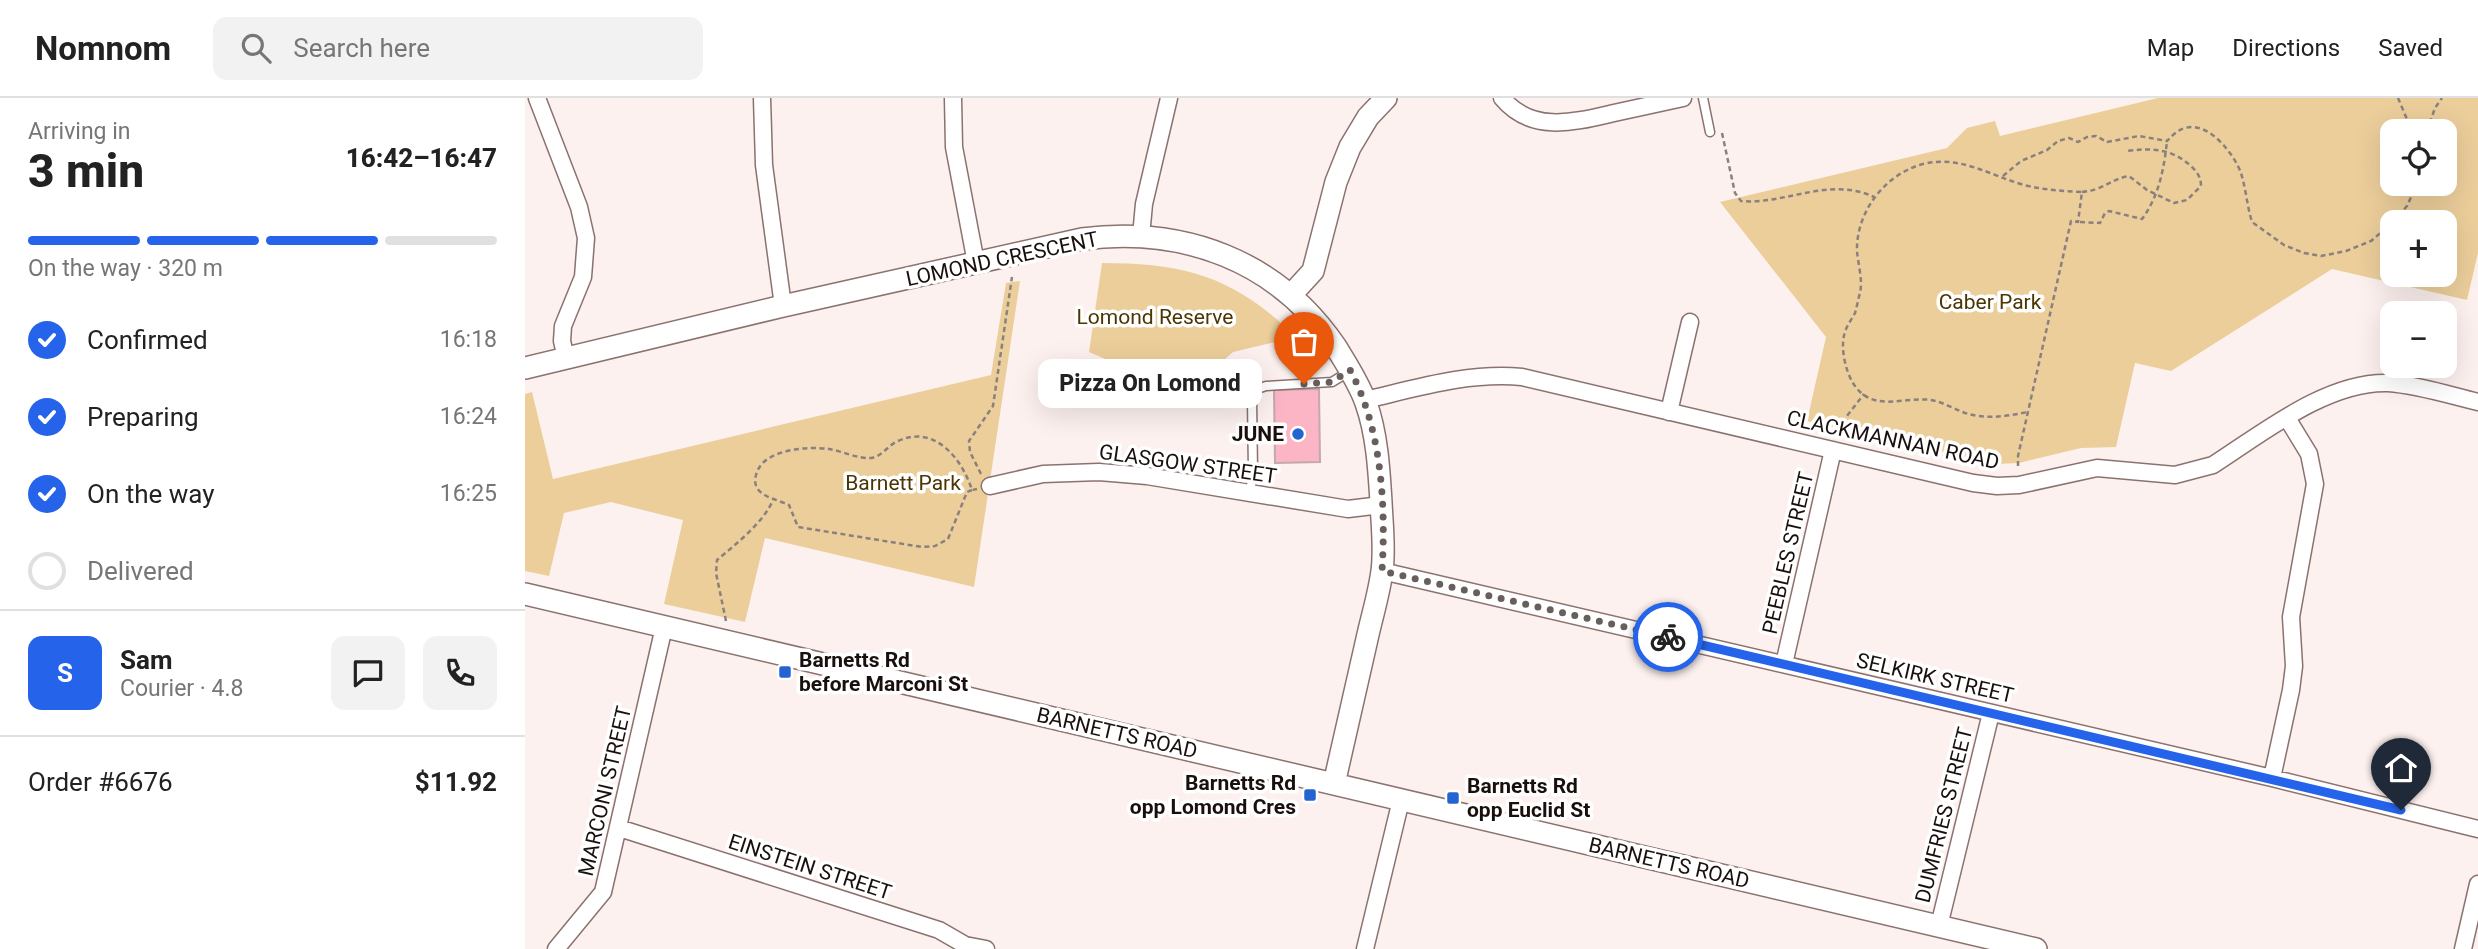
<!DOCTYPE html>
<meta charset="utf-8">
<style>
body{margin:0;font-family:Roboto,sans-serif;background:#f2f2f2;color:#222;height:100vh;display:flex;flex-direction:column;font-size:26px;white-space:nowrap}
*{box-sizing:border-box;margin:0}
p{font-size:23px;color:#767676}
.icon{flex:none;width:38px;height:38px;fill:none;stroke:currentColor;stroke-width:2;stroke-linecap:round;stroke-linejoin:round}
.map{position:relative;flex:1;overflow:hidden}
.details{display:flex;flex-direction:column;background:#fff;width:525px}
.details>*{flex:none}
.tools{position:absolute;left:1855px;top:21px;display:grid;gap:14px}
.tools a{display:grid;place-items:center;width:77px;height:77px;border-radius:14px;background:#fff;box-shadow:0 7px 28px #0002;font-size:35px}
.pin{position:absolute;display:grid;place-items:center;width:60px;height:60px;color:#fff;margin:-72px -30px;border-radius:50% 50% 50% 0;rotate:-45deg;box-shadow:0 0 7px #0007}
.pin .icon{rotate:45deg}
.courier{position:absolute;display:grid;place-items:center;width:70px;height:70px;margin:-35px;border:5px solid #2563eb;border-radius:50%;background:#fff;color:#222;box-shadow:0 2px 9px #0007}
.bubble{position:absolute;height:49px;border-radius:14px;background:#fff;box-shadow:0 7px 28px #0002;font-size:23px;font-weight:800;line-height:49px;text-align:center}
.summary em{font-style:normal;font-weight:800}
.summary div{display:flex;flex-direction:column-reverse}
.summary{display:flex;align-items:center;justify-content:space-between;height:119px;padding:0 28px}
h1{font-size:46px;font-weight:800;line-height:52px}
.bar{display:grid;grid-template-columns:repeat(4,1fr);gap:10px 7px;align-content:center;height:84px;padding:0 28px}
.bar i{height:9px;border-radius:5px;background:#e0e0e0}
.bar .on{background:#2563eb}
.bar p{grid-column:span 4}
.line{display:flex;align-items:center;gap:18px;padding:0 28px;border-top:2px solid #e0e0e0}
.line div{flex:1}
.round{display:grid;place-items:center;flex:none;width:74px;height:74px;border-radius:14px;background:#f2f2f2}
ol{padding:0 28px;list-style:none}
li{display:flex;align-items:center;gap:21px;height:77px}
li p{margin-inline-start:auto}
li .icon{padding:7px;border-radius:50%;background:#2563eb;color:#fff;stroke-width:4}
li:last-child{color:#767676}
li i{width:38px;height:38px;border:4px solid #e0e0e0;border-radius:50%}
header{display:flex;align-items:center;gap:42px;box-sizing:border-box;height:98px;padding:0 35px;background:#fff;border-bottom:2px solid #e0e0e0}
header strong{font-size:33px}
nav{display:flex;gap:38px;margin-inline-start:auto;font-size:24px}
.search{width:490px;height:63px;background:#f2f2f2;display:flex;align-items:center;gap:18px;box-sizing:border-box;padding:0 24px;border-radius:14px;color:#767676;font-size:26px}
main{display:flex;flex:1;min-height:0}
.map>svg:first-child{display:block}
</style>
<header>
<strong>Nomnom</strong>
<div class="search"><svg class="icon" aria-label="search" viewBox="0 0 24 24"><circle cx="10" cy="10" r="6"/><path d="M15 15l6 6"/></svg>Search here</div>
<nav><a>Map</a><a>Directions</a><a>Saved</a></nav>
</header>
<main>
<section class="details">
<div class="summary"><div><h1>3 min</h1><p>Arriving in</p></div><em>16:42–16:47</em></div>
<div class="bar"><i class="on"></i><i class="on"></i><i class="on"></i><i></i><p>On the way · 320 m</p></div>
<ol>
<li><svg class="icon" aria-label="check" viewBox="0 0 24 24"><path d="M5 12l5 5 9-10"/></svg>Confirmed<p>16:18</p></li>
<li><svg class="icon" aria-label="check" viewBox="0 0 24 24"><path d="M5 12l5 5 9-10"/></svg>Preparing<p>16:24</p></li>
<li><svg class="icon" aria-label="check" viewBox="0 0 24 24"><path d="M5 12l5 5 9-10"/></svg>On the way<p>16:25</p></li>
<li><i></i>Delivered</li>
</ol>
<div class="line" style="height:126px"><b class="round" style="background:#2563eb;color:#fff">S</b><div><b>Sam</b><p>Courier · 4.8</p></div><a class="round"><svg class="icon" aria-label="chat" viewBox="0 0 24 24"><path d="M4 5h16v11H9l-5 4z"/></svg></a><a class="round"><svg class="icon" aria-label="phone" viewBox="0 0 24 24"><path d="M5 4h4l2 5-3 2q2 4 5 5l2-3 5 2v4C11 20 4 13 5 4z"/></svg></a></div>
<div class="line" style="height:91px"><div>Order #6676</div><b>$11.92</b></div>
</section>
<div class="map">
<svg width="1953" height="851" viewBox="0 0 1953 851">
<rect width="100%" height="100%" fill="#fcf1ee"/>
<path fill="#ecce9b" fill-rule="evenodd" d="M1633 0H1953V155L1942 202 1807 171 1646 273 1610 265 1591 349 1556 350 1494 365 1471 366 1282 323 1301 239 1195 104 1422 50 1442 30 1470 23 1475 38ZM1867 33H1920V86H1867ZM1867 124H1920V177H1867Z
M577 165C661 165 710 179 771 239L708 254 680 279 601 270 564 254Z
M495 183 449 489 240 440 220 524 139 506 158 422 86 404 39 415 24 478 0 473V296L7 294 28 381 466 277 481 185Z"/>
<path fill="#fcb5c5" stroke="#c3a8ad" stroke-width="2" d="M794 291 795 364 750 365 749 292Z"/>
<g fill="none" stroke-linecap="round" stroke-linejoin="round">
<defs>
<path id="service" d="M1178 0 1185 34
M725 395 728 374 727 301 729 292 741 288 807 284 825 273"/>
<path id="minor" d="M12 0 54 109 61 140 58 179 38 228 37 243 41 260
M237 0 239 67 258 208
M428 0 429 49 451 165
M977 0C1007 36 1050 24 1089 15 1112 10 1135 5 1158 0
M616 138 619 106 644 0
M840 302C892 290 943 274 997 279L1448 385 1472 388 1494 387 1572 370 1650 377 1688 367C1738 335 1802 283 1863 285 1893 287 1924 297 1953 304
M1144 314 1165 224
M465 388 518 376 574 374 622 378 823 411 856 407
M857 473 1747 680 1953 731
M1259 566 1308 352
M1747 680 1766 592 1769 568 1766 519 1790 386 1784 356 1762 320
M94 730 414 832 440 847 461 851
M1414 828 1466 615
M31 851 78 794 139 529
M840 851 876 702
M1938 851 1953 786"/>
<path id="tertiary" d="M766 197 788 173 811 84 825 49 843 19 861 0
M0 270 258 208 557 141C658 128 752 162 811 249 822 267 834 285 841 305 852 336 854 371 856 404 857 427 860 451 857 473 854 496 847 518 842 541 831 589 820 637 809 686
M0 496 1511 851"/>
</defs>
<use href="#service" stroke="#8b726e" stroke-width="11"/>
<use href="#minor" stroke="#8b726e" stroke-width="19"/>
<use href="#tertiary" stroke="#8b726e" stroke-width="24"/>
<path stroke="#8a807e" stroke-width="2.5" stroke-dasharray="5 3.5" stroke-linecap="butt" d="M1873 0 1887 33
M1902 33 1910 10 1917 0
M1197 35 1210 95 1216 103C1260 107 1304 78 1349 99
M1478 78 1496 63 1522 52 1533 43 1544 40 1553 44 1562 39 1571 38 1582 44 1614 38 1642 43C1647 38 1652 32 1660 30 1684 23 1709 56 1716 75 1721 91 1722 108 1727 124L1759 147 1779 155 1796 158 1821 153 1846 143 1867 125
M1557 94C1579 92 1586 81 1604 78L1622 92 1649 105 1662 102 1676 88C1676 79 1672 74 1666 68 1646 50 1626 50 1601 53
M1555 124 1575 125 1580 115 1584 113 1617 121C1634 98 1639 71 1642 43
M1868 124 1882 108 1892 86
M1317 334 1322 318 1339 296
M1493 368V358L1546 123 1553 124 1557 94C1537 93 1519 92 1499 87 1464 77 1435 57 1398 66 1360 76 1331 114 1332 153 1333 166 1338 182 1335 195 1333 201 1332 209 1330 215 1327 221 1322 227 1320 234 1315 248 1320 272 1328 285 1347 316 1379 298 1406 302 1418 304 1429 311 1440 315 1462 322 1482 318 1503 314
M456 376 445 354 444 343 468 308 487 179
M447 392 442 394 423 441 410 448 397 449 273 429 264 407C249 400 223 397 232 374 240 351 284 348 304 351 317 353 333 361 346 360 358 358 363 347 373 343 410 326 437 361 447 392L452 391
M201 523 191 475 192 462C210 447 239 424 248 402"/>
<use href="#service" stroke="#fff" stroke-width="8"/>
<use href="#minor" stroke="#fff" stroke-width="16"/>
<use href="#tertiary" stroke="#fff" stroke-width="21"/>
</g>
<g fill="none" stroke-linecap="round" stroke-linejoin="round">
<path stroke="#685f5c" stroke-width="7" stroke-dasharray="0 12.6" d="M779 286 807 284 825 272C857 331 861 408 857 473L1143 539"/>
<path stroke="#2563eb" stroke-width="9" d="M1143 539 1876 712"/>
</g>
<g fill="#2464d0" stroke="#fff" stroke-width="2.5">
<circle cx="773" cy="336" r="7"/>
<rect x="253" y="567" width="14" height="14" rx="3.5"/>
<rect x="778" y="690" width="14" height="14" rx="3.5"/>
<rect x="921" y="693" width="14" height="14" rx="3.5"/>
</g>
<g text-anchor="middle" dominant-baseline="central" stroke-width="7" stroke-linejoin="round" paint-order="stroke">
<g font-size="21" fill="#19100e" stroke="#fff">
<text transform="translate(477 161) rotate(-12)">LOMOND CRESCENT</text>
<text transform="translate(1368 342) rotate(12)">CLACKMANNAN ROAD</text>
<text transform="translate(663 366) rotate(8)">GLASGOW STREET</text>
<text transform="translate(1263 455) rotate(-77)">PEEBLES STREET</text>
<text transform="translate(1410 580) rotate(13)">SELKIRK STREET</text>
<text transform="translate(592 635) rotate(13)">BARNETTS ROAD</text>
<text transform="translate(80 693) rotate(-77)">MARCONI STREET</text>
<text transform="translate(1419 717) rotate(-76)">DUMFRIES STREET</text>
<text transform="translate(1144 765) rotate(13)">BARNETTS ROAD</text>
<text transform="translate(285 769) rotate(18)">EINSTEIN STREET</text>
</g>
<g font-size="21" fill="#4b3502" stroke="#fff">
<text x="1465" y="204">Caber Park</text>
<text x="630" y="219">Lomond Reserve</text>
<text x="378" y="385">Barnett Park</text>
</g>
<g font-size="21" font-weight="bold" fill="#19100e" stroke="#fff" text-anchor="end">
<text x="759" y="336">JUNE</text>
<text x="274" y="562" text-anchor="start">Barnetts Rd<tspan x="274" dy="24">before Marconi St</tspan></text>
<text x="771" y="685">Barnetts Rd<tspan x="771" dy="24">opp Lomond Cres</tspan></text>
<text x="942" y="688" text-anchor="start">Barnetts Rd<tspan x="942" dy="24">opp Euclid St</tspan></text>
</g>
</g>
</svg>
<div class="tools">
<a><svg class="icon" aria-label="locate" viewBox="0 0 24 24"><circle cx="12" cy="12" r="6"/><path d="M12 2v4M12 18v4M2 12h4M18 12h4"/></svg></a>
<a>+</a>
<a>−</a>
</div>
<div class="pin" style="left:779px;top:286px;background:#ea580c"><svg class="icon" aria-label="bag" viewBox="0 0 24 24"><path d="M5 8h14l-1 12H6zM9 8a3 3 0 0 1 6 0"/></svg></div>
<div class="pin" style="left:1876px;top:712px;background:#1f2937"><svg class="icon" aria-label="home" viewBox="0 0 24 24"><path d="M3 11l9-7 9 7M6 9v11h12V9"/></svg></div>
<div class="courier" style="left:1143px;top:539px"><svg class="icon" aria-label="bike" viewBox="0 0 24 24"><circle cx="6" cy="16" r="4"/><circle cx="18" cy="16" r="4"/><path d="M6 16l4-8h5l3 8M10 8l3 8H6M13 5h3"/></svg></div>
<div class="bubble" style="left:513px;top:261px;width:224px">Pizza On Lomond</div>
</div>
</main>
